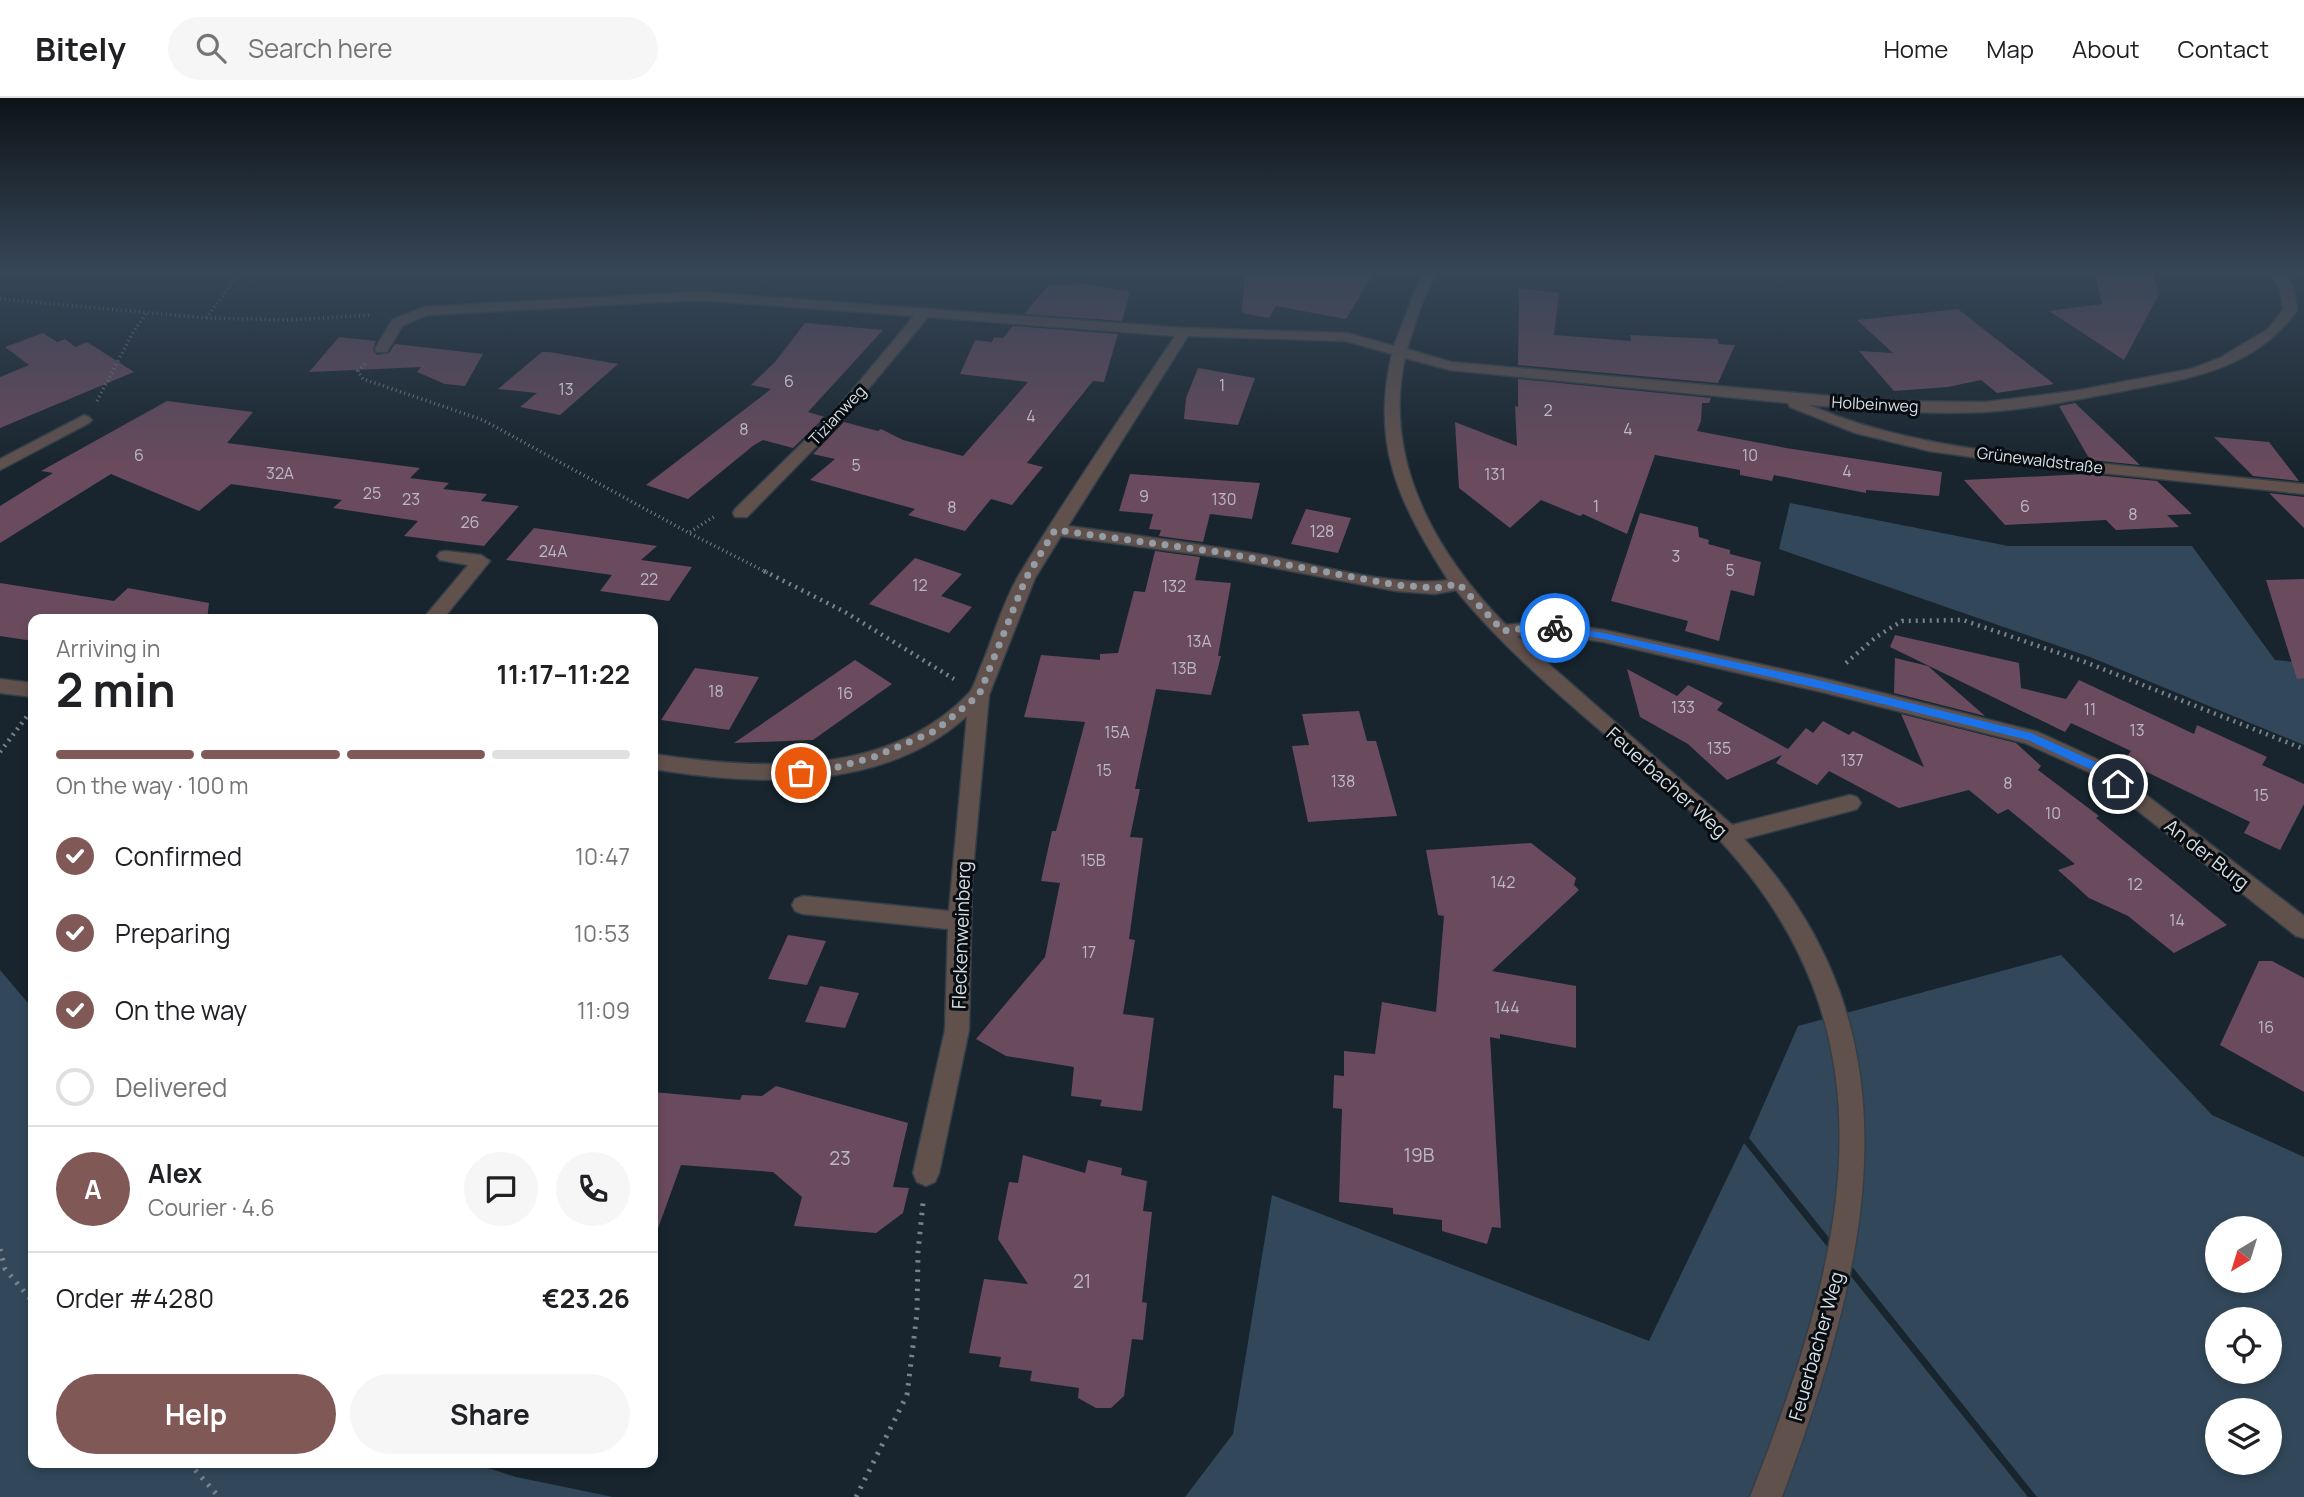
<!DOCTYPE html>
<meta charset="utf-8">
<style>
body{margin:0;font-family:Manrope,sans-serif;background:#f6f6f6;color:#202124;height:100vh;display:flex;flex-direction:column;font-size:26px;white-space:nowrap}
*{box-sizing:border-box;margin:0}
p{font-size:23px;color:#757577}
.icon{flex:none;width:38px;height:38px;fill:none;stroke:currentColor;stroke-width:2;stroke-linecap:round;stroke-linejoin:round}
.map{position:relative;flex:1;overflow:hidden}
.sheet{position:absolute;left:28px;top:516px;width:630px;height:854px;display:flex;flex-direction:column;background:#fff;border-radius:14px;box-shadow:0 4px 10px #0003}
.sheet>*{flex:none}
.needle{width:46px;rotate:218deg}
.tools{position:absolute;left:2205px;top:1118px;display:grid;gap:14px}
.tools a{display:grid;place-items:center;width:77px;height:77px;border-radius:50%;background:#fff;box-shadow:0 4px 10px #0003;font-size:35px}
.pin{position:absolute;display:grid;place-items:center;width:60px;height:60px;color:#fff;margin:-30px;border:4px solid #fff;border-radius:50%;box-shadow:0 2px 7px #0007}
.courier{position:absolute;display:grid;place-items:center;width:70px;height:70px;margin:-35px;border:5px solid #1a73e8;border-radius:50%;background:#fff;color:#222;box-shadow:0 2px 9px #0007}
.overview em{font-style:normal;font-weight:700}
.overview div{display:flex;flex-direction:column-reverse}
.overview{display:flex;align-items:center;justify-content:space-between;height:119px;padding:0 28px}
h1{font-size:46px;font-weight:700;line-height:52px}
.bar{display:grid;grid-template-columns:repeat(4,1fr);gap:10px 7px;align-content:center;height:84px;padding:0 28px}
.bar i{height:9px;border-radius:5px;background:#e0e0e0}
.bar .on{background:#805856}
.bar p{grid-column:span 4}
.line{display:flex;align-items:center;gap:18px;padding:0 28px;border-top:2px solid #e0e0e0}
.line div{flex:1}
.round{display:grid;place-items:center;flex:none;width:74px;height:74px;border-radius:37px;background:#f6f6f6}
ol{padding:0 28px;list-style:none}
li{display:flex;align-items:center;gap:21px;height:77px}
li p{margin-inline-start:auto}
li .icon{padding:7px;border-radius:50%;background:#805856;color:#fff;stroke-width:4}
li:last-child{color:#757577}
li i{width:38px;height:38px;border:4px solid #e0e0e0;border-radius:50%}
.cta{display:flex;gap:14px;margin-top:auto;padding:14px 28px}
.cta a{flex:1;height:80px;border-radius:42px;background:#805856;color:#fff;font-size:28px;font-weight:700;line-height:80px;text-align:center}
.cta a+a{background:#f6f6f6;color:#202124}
header{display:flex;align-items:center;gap:42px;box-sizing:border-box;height:98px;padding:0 35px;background:#fff;border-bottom:2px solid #e0e0e0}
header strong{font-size:33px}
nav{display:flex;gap:38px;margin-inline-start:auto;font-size:24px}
.search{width:490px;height:63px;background:#f6f6f6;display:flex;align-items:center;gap:18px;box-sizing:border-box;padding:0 24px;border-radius:38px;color:#757577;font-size:26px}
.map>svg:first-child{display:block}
</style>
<header>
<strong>Bitely</strong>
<div class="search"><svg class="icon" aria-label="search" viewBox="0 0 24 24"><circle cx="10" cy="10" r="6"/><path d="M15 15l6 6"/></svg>Search here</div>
<nav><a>Home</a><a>Map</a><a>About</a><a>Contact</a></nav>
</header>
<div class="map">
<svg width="2304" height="1399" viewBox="0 0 2304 1399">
<rect width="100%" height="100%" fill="#18252e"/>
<path fill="#32485a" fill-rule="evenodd" d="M1790 405 2008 448H2192L2275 562 2304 565V647L2090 559 1779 451Z
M2061 857 2212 1017 2304 1059V1399H2037L1749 1040 1798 928ZM2217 1130H2270V1183H2217ZM2217 1222H2270V1274H2217ZM2217 1312H2270V1365H2217Z
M0 872 33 911V1365H472L516 1379 613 1399H0Z
M1744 1045 2028 1399H1185L1233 1336 1272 1097 1649 1243Z"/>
<path fill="#6a4b5d" d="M1245 175H1373L1346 221 1276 208 1269 220 1242 215Z
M2095 175H2152L2157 188 2158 198 2124 262 2049 213 2102 206Z
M1086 186 1130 194 1122 223 1024 216 1049 187Z
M1519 190 1559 195 1554 237 1631 243 1630 237 1717 241 1719 246 1735 247 1718 285 1518 267Z
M1958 211 2054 286 1997 295 1981 282 1948 289 1894 293 1859 253 1893 255 1857 222Z
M805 225 883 232 808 314 825 319 793 350 763 342 754 347 688 401 646 387 771 291 751 287 775 264Z
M1013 228 1118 236 1104 284 1093 283 1027 365 1043 369 1012 407 991 401 965 433 908 417 915 411 810 382 835 361 813 356 844 324 878 333 881 331 903 342 963 358 1028 284 960 276 975 242 992 244 994 239 1003 240Z
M43 235 57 244 65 241 75 249 87 244 134 274 0 330V279L29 267 5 249Z
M339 239 376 243 373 252 377 257 389 255 395 246 483 256 465 288 445 286 417 274 421 269 309 274Z
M542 254H549L618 266 560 317 520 309 537 295 498 291Z
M1198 270 1255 280 1238 327 1184 321 1186 300Z
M1518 281 1711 300 1709 305H1702L1701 323 1697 333 1786 350 1942 374 1939 398 1866 392V395L1774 377 1772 383 1740 377V372L1655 357 1627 436 1583 416 1580 418 1541 402 1510 430 1459 390 1455 324 1517 348 1515 308 1518 309Z
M167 303 253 314 227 345 420 370 410 380 449 385 443 391 487 396 481 403 519 408 484 448 404 438 418 423 333 410 342 402 245 388 231 386 199 413 111 376 0 445V408L53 375 41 373Z
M2075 305 2140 367 2090 362 2059 308Z
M2214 339 2269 344 2299 383 2253 378Z
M1130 376 1260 385 1252 421 1210 416 1203 444 1159 438 1161 432 1149 431 1153 416 1119 413Z
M2085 376 2157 383 2192 416 2167 417 2179 429 2116 432 2106 422 2005 427 1964 382Z
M2269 395 2304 399V430Z
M1306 411 1351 420 1338 455 1291 446Z
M1640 415 1698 429 1699 439 1709 442 1708 446 1730 452V456L1761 464 1754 498 1731 492 1719 543 1685 533 1688 523 1611 503Z
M534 430 657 448 641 462 692 469 669 503 600 493 612 477 506 462Z
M1155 453 1200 459 1195 482 1231 485 1218 558H1221L1211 597 1156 591 1135 691H1140L1130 739 1143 740 1129 841 1135 842 1123 916 1154 920 1142 1013 1100 1008 1102 1002 1071 998 1074 969 1006 958 976 941 1045 859 1060 785 1041 783 1052 733H1056L1085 624 1024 619 1041 557 1100 562V556L1118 555 1134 493 1145 494Z
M915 460 962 476 941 498 972 509 949 535 869 506Z
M2304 481V580L2297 581 2266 482Z
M0 485 114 503 128 490 209 505 207 522H33V543L0 538Z
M1895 537 2019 565 2021 590 2066 601 2079 582 2194 636 2197 627 2267 659 2262 667 2304 686V706L2280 752 2244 735 2250 724 2124 663 2131 653 2071 625 2065 634 1890 549Z
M1895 560 1928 568 1985 618 1894 595Z
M855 562 892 586 813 642 734 645Z
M695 570 759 579 729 632 661 622Z
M1627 571 1677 598 1688 587 1723 605 1717 612 1788 651 1806 630 1813 635 1823 623 1849 637 1853 633 1924 669 1901 616 2016 645 2041 668 2038 672 2099 718 2096 720 2227 827 2174 855 2128 818 2089 800 2058 772 2075 766 2008 711 1998 716 1969 692 1899 710 1829 673 1817 687 1776 665 1782 657 1727 682 1688 646 1640 619Z
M1359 613 1367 643H1376L1397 718 1308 724 1292 648 1309 647 1302 616Z
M1531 745 1576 780 1574 787 1579 792 1492 873 1576 888V950L1500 936V941L1490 939 1501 1130 1492 1129 1487 1146 1442 1133V1122L1393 1116V1110L1339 1104 1342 1011 1333 1010 1334 977 1344 978V953L1375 956 1382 904 1436 914 1444 818 1438 817 1426 752Z
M788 837 826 843 807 887 768 881Z
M2259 863H2272L2304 880V994L2220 947Z
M820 888 859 895 845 930 805 924Z
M776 988 908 1025 893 1089 909 1090 903 1115 876 1135 794 1128 802 1099 773 1074 681 1067 657 1133 653 1132V994L740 1002 742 997 762 998Z
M1023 1057 1085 1075 1088 1062 1122 1070 1121 1077 1147 1083 1143 1113 1152 1114 1142 1204 1147 1205 1143 1242 1132 1241 1124 1298 1111 1310H1096L1078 1300 1079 1290 1030 1283 1032 1273 999 1269 1001 1259 969 1255 984 1181 1028 1186 998 1141 1009 1084 1018 1085Z"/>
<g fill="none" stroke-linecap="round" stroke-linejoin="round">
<defs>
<path id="minor" d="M1422 175H1436L1420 210 1407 251 1451 264 1886 303 1985 304 2074 293 2191 271 2220 260 2268 231 2283 212 2280 192 2271 175H2285L2294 192 2297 212C2256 270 2194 280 2128 292 2081 301 2033 311 1985 314 1927 317 1867 311 1809 307 1897 345 1991 354 2086 364 2158 371 2231 379 2304 386V396L2035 368 1929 353 1855 335 1790 309 1788 305 1450 272 1405 260C1382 362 1436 456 1506 527L1543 523 1604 532 1822 580 2038 634 2103 664 2304 818V840L2296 838 2089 674 2025 645 1822 594 1604 544 1543 535 1517 538 1732 727 1850 697 1857 699 1861 705 1857 711 1850 713 1744 741C1930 939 1866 1173 1782 1399H1750C1843 1162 1909 935 1709 731 1627 648 1530 583 1456 492L1435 496 1396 493 1218 459 1061 438 1035 480 989 597 972 782 969 932 939 1075 935 1084 926 1088 917 1084 913 1075 945 932 948 831 803 816 795 813 792 807 795 801 803 798 949 813 967 618C883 694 757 688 653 671V656C759 672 888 680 969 595 975 588 978 574 982 566 994 537 1003 504 1019 477 1067 397 1122 318 1175 238L928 219 844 320 747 419H735L733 415 735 411 834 314 914 218 698 202 427 217 402 228 387 254H377L375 251 392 222 425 209 698 194 1184 230 1347 235 1394 248ZM1188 238 1346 243 1392 256C1370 348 1400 406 1448 482 1401 490 1318 467 1269 458 1202 446 1135 437 1068 428Z
M84 317 89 319 92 322 89 325 0 372V361Z
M446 453 481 457 490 463 442 522H422L468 467 440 462 437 458 440 454Z
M0 581 33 585V599L0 595Z"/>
</defs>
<use href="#minor" stroke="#333f48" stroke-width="3"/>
<path stroke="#77828a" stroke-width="3.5" stroke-dasharray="1 3.5" stroke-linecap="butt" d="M0 201 206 220 288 222 372 217
M206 220 240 175
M365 266 358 273 363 281 483 322 689 435 768 475
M97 303 132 236 146 216
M690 434 715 418"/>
<path stroke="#77828a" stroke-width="4.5" stroke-dasharray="2 5" stroke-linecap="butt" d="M764 473 845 514 954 581
M1846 565 1876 539 1902 523 1963 522 2085 564 2304 651
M0 654 28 617"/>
<path stroke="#77828a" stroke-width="5" stroke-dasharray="2.5 7" stroke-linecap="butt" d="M0 1151 5 1171 33 1204
M189 1365 219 1399
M856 1399 907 1297 917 1215 918 1154 923 1105"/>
<use href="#minor" fill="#61514d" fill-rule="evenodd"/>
</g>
<linearGradient id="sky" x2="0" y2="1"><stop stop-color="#0d1419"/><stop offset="0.47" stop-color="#374657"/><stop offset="1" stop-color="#374657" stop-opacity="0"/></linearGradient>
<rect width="2304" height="371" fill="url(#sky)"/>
<path fill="#1a73e8" d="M1555 527 1604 535 1822 583 2031 635 2100 666 2124 686 2122 689H2114L2092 672 2028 642 1822 591 1604 541 1552 533 1550 530Z"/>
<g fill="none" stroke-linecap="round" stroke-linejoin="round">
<path stroke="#949da5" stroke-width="7" stroke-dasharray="0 12.6" d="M801 675 820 674 874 659 935 633 979 597 1026 480 1055 432 1218 454 1396 487 1435 490 1459 486 1503 533 1543 528 1555 530"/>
</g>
<g text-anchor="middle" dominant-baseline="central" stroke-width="6" stroke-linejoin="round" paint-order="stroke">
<g font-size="16" fill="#bbb9c3">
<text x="789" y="283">6</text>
<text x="1222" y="287">1</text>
<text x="566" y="291">13</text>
<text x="1548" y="312">2</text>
<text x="1031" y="318">4</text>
<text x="744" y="331">8</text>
<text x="1628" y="331">4</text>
<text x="139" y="357">6</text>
<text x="1750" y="357">10</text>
<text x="856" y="367">5</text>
<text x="1847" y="373">4</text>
<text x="280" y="375">32A</text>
<text x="1495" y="376">131</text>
<text x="372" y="395">25</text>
<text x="1144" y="398">9</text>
<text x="411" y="401">23</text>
<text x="1224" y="401">130</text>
<text x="1596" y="408">1</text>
<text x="2025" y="408">6</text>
<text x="952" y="409">8</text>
<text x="2133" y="416">8</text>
<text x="470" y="424">26</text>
<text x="1322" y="433">128</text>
<text x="553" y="453">24A</text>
<text x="1676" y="458">3</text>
<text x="1730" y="472">5</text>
<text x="649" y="481">22</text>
<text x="920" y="487">12</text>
<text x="1174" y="488">132</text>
<text x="1199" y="543">13A</text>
<text x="1184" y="570">13B</text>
<text x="716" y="593">18</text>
<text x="845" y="595">16</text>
<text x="1683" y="609">133</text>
<text x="2090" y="611">11</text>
<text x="2137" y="632">13</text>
<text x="1117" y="634">15A</text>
<text x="1719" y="650">135</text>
<text x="1852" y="662">137</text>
<text x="1104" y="672">15</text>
<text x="1343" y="683">138</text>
<text x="2008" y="685">8</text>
<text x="2261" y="697">15</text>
<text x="2053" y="715">10</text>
<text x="1093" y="762">15B</text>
<text x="1503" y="784">142</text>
<text x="2135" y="786">12</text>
<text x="2177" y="822">14</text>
<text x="1089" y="854">17</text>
<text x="1507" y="909">144</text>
<text x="2266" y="929">16</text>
</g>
<g font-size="16" fill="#d6dee5" stroke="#080d11">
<text transform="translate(1875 306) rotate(3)">Holbeinweg</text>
<text transform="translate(837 317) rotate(-47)">Tizianweg</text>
<text transform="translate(2040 362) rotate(7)">Grünewaldstraße</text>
</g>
<g font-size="19" fill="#d6dee5" stroke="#080d11">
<text transform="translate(1667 684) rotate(42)">Feuerbacher Weg</text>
<text transform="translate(2207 756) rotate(38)">An der Burg</text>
<text transform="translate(961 837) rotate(-88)">Fleckenweinberg</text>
<text transform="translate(1816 1248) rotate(-74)">Feuerbacher Weg</text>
</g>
<g font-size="19" fill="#bbb9c3">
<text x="1419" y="1057">19B</text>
<text x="840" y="1060">23</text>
<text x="1082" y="1183">21</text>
</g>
</g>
</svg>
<div class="tools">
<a><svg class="needle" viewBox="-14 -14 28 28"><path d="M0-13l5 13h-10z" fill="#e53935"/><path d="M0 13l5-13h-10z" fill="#757577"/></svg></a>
<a><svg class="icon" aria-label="locate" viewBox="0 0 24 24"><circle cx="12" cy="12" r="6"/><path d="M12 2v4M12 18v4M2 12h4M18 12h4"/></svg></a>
<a><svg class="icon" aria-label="layers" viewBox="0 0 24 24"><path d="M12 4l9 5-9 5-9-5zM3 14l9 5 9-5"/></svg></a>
</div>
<div class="pin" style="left:801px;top:675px;background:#ea580c"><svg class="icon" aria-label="bag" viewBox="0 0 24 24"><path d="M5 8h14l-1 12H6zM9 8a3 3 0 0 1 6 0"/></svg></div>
<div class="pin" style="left:2118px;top:686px;background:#1f2937"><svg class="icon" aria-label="home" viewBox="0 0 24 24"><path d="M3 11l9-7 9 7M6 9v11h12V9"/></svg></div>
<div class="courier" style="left:1555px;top:530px"><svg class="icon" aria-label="bike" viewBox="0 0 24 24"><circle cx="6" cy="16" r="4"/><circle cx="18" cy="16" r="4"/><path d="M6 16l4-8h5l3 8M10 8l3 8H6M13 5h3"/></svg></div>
<section class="sheet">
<div class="overview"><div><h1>2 min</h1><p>Arriving in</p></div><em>11:17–11:22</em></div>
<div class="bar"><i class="on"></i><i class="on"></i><i class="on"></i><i></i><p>On the way · 100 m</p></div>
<ol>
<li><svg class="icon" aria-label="check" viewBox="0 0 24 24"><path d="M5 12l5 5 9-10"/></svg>Confirmed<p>10:47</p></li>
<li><svg class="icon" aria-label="check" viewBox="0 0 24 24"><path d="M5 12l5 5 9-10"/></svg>Preparing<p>10:53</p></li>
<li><svg class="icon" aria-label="check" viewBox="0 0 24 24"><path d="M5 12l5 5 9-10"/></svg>On the way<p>11:09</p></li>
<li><i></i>Delivered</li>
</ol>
<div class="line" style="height:126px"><b class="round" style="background:#805856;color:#fff">A</b><div><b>Alex</b><p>Courier · 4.6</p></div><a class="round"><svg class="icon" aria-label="chat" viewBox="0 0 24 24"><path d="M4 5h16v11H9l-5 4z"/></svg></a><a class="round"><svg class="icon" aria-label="phone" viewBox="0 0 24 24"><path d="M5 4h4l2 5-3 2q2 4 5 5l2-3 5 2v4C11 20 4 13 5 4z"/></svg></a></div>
<div class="line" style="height:91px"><div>Order #4280</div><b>€23.26</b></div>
<div class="cta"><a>Help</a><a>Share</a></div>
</section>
</div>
